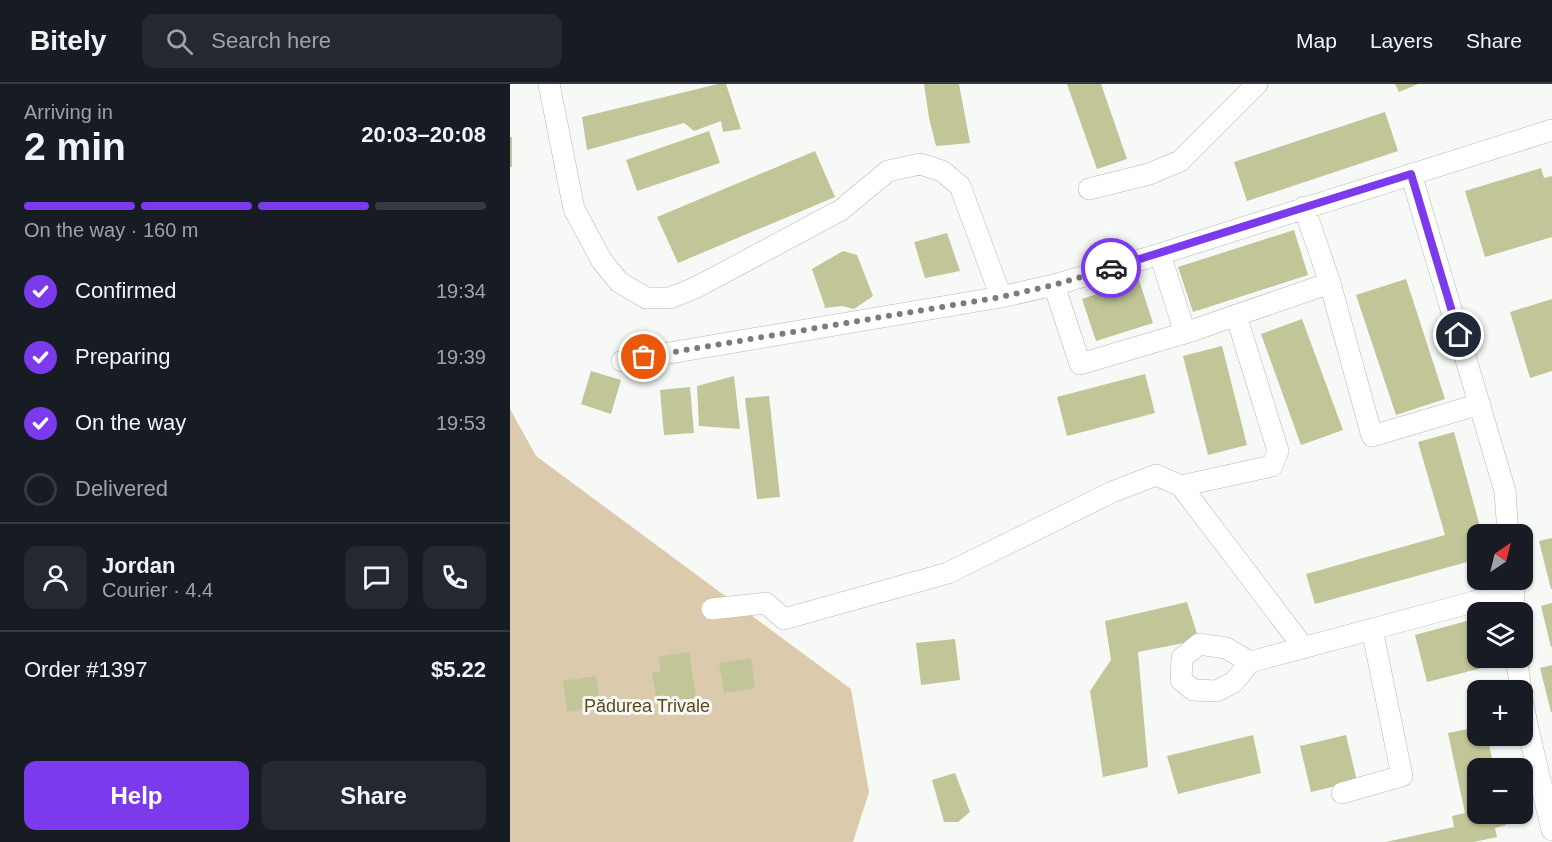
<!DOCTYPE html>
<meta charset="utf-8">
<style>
body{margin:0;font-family:Helvetica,sans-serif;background:#242831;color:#f1f3f6;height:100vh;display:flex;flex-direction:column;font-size:22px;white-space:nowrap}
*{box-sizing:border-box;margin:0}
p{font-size:20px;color:#9ea1a6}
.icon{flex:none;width:33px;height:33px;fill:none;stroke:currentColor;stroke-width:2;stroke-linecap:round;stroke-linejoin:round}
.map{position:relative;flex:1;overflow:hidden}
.sheet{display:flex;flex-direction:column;background:#171b24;width:510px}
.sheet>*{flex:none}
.needle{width:39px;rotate:35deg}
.controls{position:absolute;left:957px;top:440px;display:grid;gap:12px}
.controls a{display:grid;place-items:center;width:66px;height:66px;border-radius:12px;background:#171b24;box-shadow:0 2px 4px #0004;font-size:30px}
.pin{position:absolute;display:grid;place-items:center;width:51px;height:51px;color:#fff;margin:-26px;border:3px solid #fff;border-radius:50%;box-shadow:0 2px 6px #0007}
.courier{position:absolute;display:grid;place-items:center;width:60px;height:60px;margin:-30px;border:4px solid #7c3aed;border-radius:50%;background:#fff;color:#222;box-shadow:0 2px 8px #0007}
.overview em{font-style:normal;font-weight:800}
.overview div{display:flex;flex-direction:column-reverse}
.overview{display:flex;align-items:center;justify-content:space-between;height:102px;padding:0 24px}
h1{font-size:39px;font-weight:800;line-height:45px}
.bar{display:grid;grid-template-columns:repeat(4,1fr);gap:9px 6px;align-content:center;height:72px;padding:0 24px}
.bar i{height:8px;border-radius:4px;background:#363941}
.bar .active{background:#7c3aed}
.bar p{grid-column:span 4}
.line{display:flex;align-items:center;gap:15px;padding:0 24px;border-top:2px solid #363941}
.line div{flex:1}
.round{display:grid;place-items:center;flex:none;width:63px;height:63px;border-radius:12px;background:#242831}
ol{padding:0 24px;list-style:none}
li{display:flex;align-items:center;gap:18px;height:66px}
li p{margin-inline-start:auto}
li .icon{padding:6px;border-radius:50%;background:#7c3aed;color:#fff;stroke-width:4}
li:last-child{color:#9ea1a6}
li i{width:33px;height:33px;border:3px solid #363941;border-radius:50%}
.action{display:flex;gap:12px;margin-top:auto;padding:12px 24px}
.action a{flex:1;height:69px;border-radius:12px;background:#7c3aed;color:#fff;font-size:24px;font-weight:800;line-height:69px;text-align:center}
.action a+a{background:#242831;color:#f1f3f6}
header{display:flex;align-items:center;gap:36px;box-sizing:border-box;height:84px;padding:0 30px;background:#171b24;border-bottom:2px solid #363941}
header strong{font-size:28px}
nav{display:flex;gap:33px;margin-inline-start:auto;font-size:21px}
.search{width:420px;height:54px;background:#242831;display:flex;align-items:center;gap:15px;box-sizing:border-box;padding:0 21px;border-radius:12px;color:#9ea1a6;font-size:22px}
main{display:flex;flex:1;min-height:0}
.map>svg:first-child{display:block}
</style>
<header>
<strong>Bitely</strong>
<div class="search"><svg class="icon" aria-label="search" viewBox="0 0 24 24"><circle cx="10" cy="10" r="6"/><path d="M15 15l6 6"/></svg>Search here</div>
<nav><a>Map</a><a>Layers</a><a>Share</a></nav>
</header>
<main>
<section class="sheet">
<div class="overview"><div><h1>2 min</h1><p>Arriving in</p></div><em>20:03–20:08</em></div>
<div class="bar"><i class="active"></i><i class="active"></i><i class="active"></i><i></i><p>On the way · 160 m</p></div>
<ol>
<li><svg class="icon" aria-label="check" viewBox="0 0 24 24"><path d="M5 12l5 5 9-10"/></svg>Confirmed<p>19:34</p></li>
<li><svg class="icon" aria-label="check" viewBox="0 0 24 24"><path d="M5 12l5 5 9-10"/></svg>Preparing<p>19:39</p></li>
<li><svg class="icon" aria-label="check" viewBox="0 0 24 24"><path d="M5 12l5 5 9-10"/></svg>On the way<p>19:53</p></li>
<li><i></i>Delivered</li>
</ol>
<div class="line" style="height:108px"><a class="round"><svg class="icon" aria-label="person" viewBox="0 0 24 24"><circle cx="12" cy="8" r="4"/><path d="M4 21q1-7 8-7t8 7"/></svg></a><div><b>Jordan</b><p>Courier · 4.4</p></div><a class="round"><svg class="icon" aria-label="chat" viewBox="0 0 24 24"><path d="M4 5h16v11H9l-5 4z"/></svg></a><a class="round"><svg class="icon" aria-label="phone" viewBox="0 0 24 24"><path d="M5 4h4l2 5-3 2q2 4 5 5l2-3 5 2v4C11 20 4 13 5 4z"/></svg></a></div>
<div class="line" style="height:78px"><div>Order #1397</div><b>$5.22</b></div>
<div class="action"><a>Help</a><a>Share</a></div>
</section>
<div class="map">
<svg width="1042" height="758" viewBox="0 0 1042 758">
<rect width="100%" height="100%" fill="#f6f9f5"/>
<path fill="#dbcaab" d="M0 325 26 372 341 605 359 708 343 758H0Z"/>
<path fill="#c2c597" d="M208 0H216L231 45 213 48 211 37 184 47 174 39 77 66 72 33Z
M414 0H449L460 59 426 62 419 34Z
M557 0H591L617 75 587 85Z
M885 0H908L889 8Z
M875 28 888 67 737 117 724 78Z
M199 47 210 79 127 107 116 76Z
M0 53H2V83H0Z
M305 67 325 113 168 179 147 133Z
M1031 84 1034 94 1042 92V153L975 173 955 107Z
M784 146 798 191 683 228 668 183Z
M437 149 450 187 415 194 404 158Z
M333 167 347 171 363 212 344 225 332 222 314 224 315 223 302 185Z
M896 195 935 315 886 331 846 211Z
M629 196 643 239 586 257 572 215Z
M1042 215V287L1020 294 1000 228Z
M792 235 833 346 791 361 751 250Z
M712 262 737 361 698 371 673 272Z
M81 287 111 296 101 330 71 320Z
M635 290 645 329 557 352 547 313Z
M224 292 230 345 189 342 187 302Z
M180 303 184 349 154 351 150 306Z
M259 312 270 413 247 415 235 314Z
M944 348 972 450H968V475L805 520 796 490 935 451 908 358Z
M1042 454V505H1041L1029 457Z
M677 518 689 556 628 568 638 683 593 693 580 607 601 576 595 537Z
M1042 519V563H1041L1031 522Z
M968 534V573H978L980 582 917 598 905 551Z
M445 555 450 596 411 601 406 559Z
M179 568 186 614 155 619 154 610 146 612 142 589 151 587 148 573Z
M241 574 245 604 214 609 209 579Z
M1042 581V628H1041L1030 584Z
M86 592 91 622 57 628 53 597Z
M968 643V651H977L984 684H968V729H994L996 741 985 744 987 753 964 758H876L944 743 942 732 955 729 938 649Z
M743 651 751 689 668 710 657 672Z
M836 651 847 697 801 708 790 662Z
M445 689 460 728 448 738H434L422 696Z"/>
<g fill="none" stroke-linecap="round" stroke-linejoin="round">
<defs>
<path id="minor" d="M39 0 64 125 92 177 109 198 136 214H160L187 203 331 126 378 87 410 80 432 87 450 102 491 213 544 201 650 170 1042 46
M901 90 995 407 998 450
M579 105 639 90 670 77 747 0
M650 170 675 249
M820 199 862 352 970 320
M544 201 570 280 675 249 820 199 794 123
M112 277 491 213
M671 402 762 382 768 367 726 231
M1003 495 1004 528
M202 525 256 519 274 535 438 489 602 408 646 391 671 402 794 564
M1006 573 1011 606
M740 578 716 564 689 560 672 574 671 596 683 606 707 607 724 598 740 578 1004 507
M1012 615 1018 645 1042 746
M832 709 892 692 862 545"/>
</defs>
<use href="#minor" stroke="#b5b8b4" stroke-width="22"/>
<use href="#minor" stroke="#fff" stroke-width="21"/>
</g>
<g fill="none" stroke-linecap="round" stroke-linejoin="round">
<path stroke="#7a7c7a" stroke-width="6" stroke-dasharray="0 10.8" d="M134 273 491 213 544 201 601 184"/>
<path stroke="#7c3aed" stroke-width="8" d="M601 184 901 90 949 251"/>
</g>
<g text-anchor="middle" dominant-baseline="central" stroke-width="6" stroke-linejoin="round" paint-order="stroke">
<g font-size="18" fill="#604916" stroke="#f6f9f5">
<text x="137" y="622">Pădurea Trivale</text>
</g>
</g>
</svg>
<div class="controls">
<a><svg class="needle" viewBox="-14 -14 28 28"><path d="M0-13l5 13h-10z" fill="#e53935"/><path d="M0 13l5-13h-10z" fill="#9ea1a6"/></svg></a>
<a><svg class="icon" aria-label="layers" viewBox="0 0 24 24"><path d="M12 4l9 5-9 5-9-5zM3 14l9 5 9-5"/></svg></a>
<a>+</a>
<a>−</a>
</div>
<div class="pin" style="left:134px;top:273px;background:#ea580c"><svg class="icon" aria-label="bag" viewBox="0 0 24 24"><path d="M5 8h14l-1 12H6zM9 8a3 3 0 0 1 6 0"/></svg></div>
<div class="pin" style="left:949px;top:251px;background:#1f2937"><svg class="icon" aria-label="home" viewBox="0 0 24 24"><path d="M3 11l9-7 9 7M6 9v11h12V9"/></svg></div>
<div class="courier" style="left:601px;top:184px"><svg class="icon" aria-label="car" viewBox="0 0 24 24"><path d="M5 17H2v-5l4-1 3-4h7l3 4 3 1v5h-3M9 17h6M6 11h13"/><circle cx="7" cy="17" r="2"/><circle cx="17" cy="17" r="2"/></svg></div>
</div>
</main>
